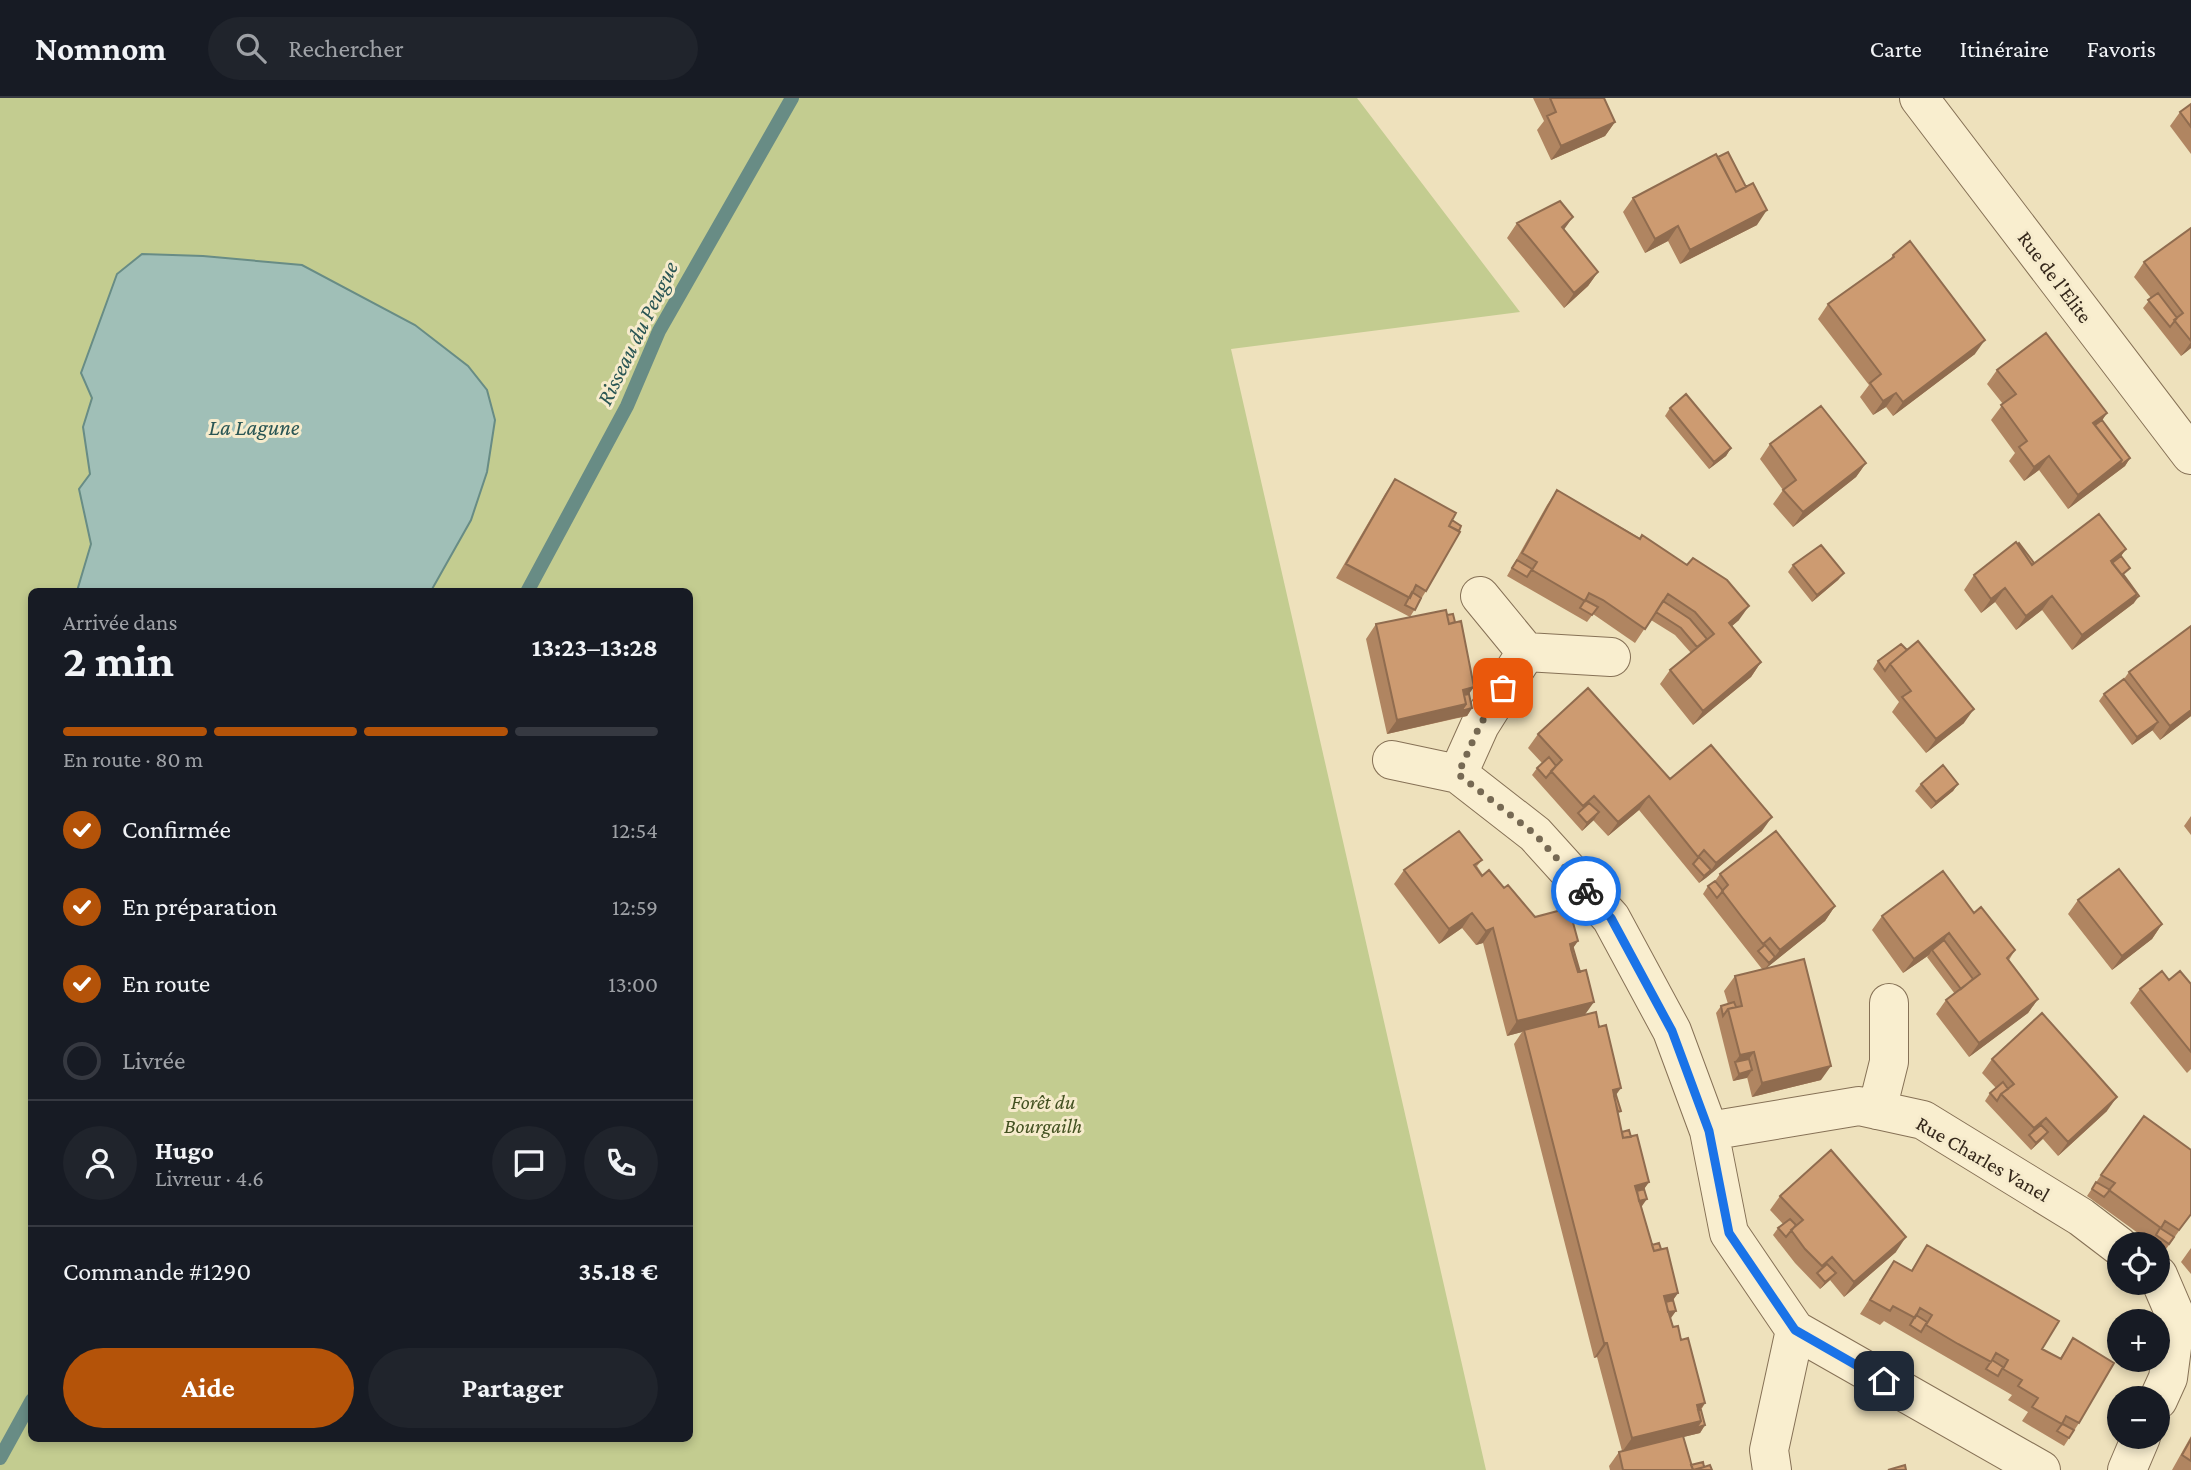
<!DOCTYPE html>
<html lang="fr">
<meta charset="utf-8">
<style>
body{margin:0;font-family:"Crimson Pro",serif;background:#20242c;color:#f1f3f6;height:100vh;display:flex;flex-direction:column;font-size:26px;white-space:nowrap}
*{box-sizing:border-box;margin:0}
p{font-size:23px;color:#9ea1a6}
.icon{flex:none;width:38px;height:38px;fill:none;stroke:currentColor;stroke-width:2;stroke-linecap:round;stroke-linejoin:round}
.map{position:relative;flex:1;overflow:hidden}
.side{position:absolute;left:28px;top:490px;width:665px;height:854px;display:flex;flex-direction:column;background:#171b24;border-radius:10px;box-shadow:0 4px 10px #0003}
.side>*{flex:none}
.tools{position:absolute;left:2107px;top:1134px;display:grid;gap:14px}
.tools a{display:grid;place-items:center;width:63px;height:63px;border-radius:50%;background:#171b24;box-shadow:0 4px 10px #0003;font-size:35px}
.pin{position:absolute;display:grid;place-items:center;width:60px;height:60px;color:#fff;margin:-30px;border-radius:14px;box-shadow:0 4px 10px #0006}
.courier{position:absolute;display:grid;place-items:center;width:70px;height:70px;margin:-35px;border:5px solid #1a73e8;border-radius:50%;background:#fff;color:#222;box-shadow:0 2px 9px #0007}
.head em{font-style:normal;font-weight:700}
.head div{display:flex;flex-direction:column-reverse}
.head{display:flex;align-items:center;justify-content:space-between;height:119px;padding:0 35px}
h1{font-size:46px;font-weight:700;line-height:52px}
.bar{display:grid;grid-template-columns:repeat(4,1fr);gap:10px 7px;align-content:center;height:84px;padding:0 35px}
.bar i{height:9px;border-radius:5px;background:#363941}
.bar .active{background:#b45309}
.bar p{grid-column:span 4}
.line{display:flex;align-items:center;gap:18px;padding:0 35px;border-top:2px solid #363941}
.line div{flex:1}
.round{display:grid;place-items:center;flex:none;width:74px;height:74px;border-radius:37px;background:#20242c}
ol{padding:0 35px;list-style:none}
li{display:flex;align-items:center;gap:21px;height:77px}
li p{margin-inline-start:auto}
li .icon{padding:7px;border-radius:50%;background:#b45309;color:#fff;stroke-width:4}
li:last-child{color:#9ea1a6}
li i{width:38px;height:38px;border:4px solid #363941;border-radius:50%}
.cta{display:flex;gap:14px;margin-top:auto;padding:14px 35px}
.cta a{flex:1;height:80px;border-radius:42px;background:#b45309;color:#fff;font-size:28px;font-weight:700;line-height:80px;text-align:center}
.cta a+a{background:#20242c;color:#f1f3f6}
header{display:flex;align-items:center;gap:42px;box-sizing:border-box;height:98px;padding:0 35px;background:#171b24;border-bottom:2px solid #363941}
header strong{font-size:33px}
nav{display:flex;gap:38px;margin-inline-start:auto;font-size:24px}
.search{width:490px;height:63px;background:#20242c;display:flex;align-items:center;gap:18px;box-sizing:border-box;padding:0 24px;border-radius:38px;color:#9ea1a6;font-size:26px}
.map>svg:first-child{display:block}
</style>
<header>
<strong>Nomnom</strong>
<div class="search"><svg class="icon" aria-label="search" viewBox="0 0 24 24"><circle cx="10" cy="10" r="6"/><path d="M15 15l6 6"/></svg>Rechercher</div>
<nav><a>Carte</a><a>Itinéraire</a><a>Favoris</a></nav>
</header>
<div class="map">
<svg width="2191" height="1372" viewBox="0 0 2191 1372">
<rect width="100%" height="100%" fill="#eee1bc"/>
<path fill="#c3cc90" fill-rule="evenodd" d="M0 0H1357L1520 214 1231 251 1486 1372H0ZM32 494H690V1340H32Z"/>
<path fill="#a0bfb7" stroke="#688c85" stroke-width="2" d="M142 156 203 158 302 167 415 227 468 268 487 292 495 322 487 374 471 422 431 493H77L91 446 79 391 90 376 83 329 92 300 81 275 117 176Z"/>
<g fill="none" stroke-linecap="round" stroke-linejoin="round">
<path stroke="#688c85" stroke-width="14" d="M527 494 627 308 659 233 792 0
M0 1360 32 1302"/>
<defs>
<path id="minor" d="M1919 0 2191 357
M1480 498 1526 554 1611 559
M1392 662 1458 676 1535 736 1611 820 1672 933 1709 1033 1729 1135 1795 1232 2041 1372
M1458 676 1480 627 1526 554
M1877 1012 1889 964V905
M1709 1033 1859 1008 1923 1022 2081 1119 2119 1148
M2158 1177 2176 1219 2168 1280 2158 1302
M1772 1372 1769 1352 1795 1232
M2127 1372 2141 1339"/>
</defs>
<use href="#minor" stroke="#867156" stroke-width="40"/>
<use href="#minor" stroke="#f9eecf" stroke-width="38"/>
</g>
<path fill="#b08561" d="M1533 0H1604L1615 24 1605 38 1551 62 1537 32 1544 23Z
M2191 6V56L2170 28 2180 14Z
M1633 100 1757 127 1680 166 1668 143 1645 155 1623 114Z
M1517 125 1564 132 1598 174 1588 188 1564 210 1507 140Z
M2191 130V250L2181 258 2143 210 2151 200 2134 179 2144 164Z
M1893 157 1975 256 1893 318 1886 309 1873 317 1860 299 1869 287 1818 221 1828 206 1888 164Z
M1997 272 2107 315 2102 322 2130 360 2125 368 2068 411 2039 372 2024 383 2009 363 2015 355 1991 322 2003 306 1987 286Z
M1670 310 1731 350 1726 358 1709 371 1665 318Z
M1770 346 1866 365 1856 379 1793 429 1773 406 1783 392 1760 361Z
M1395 381 1452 422 1426 493 1410 519 1336 480 1385 396Z
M1557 392 1640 440 1642 437 1739 522 1732 528 1761 564 1751 579 1693 627 1660 586 1670 572 1691 555 1675 537 1651 522 1653 518 1635 545 1593 516 1587 524 1507 478 1547 407Z
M2126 451 2121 458 2124 478 2134 505 2072 552 2042 512 2016 532 1995 504 1981 515 1964 492 1974 477 2034 465Z
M1793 467 1844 475 1838 482 1812 504 1788 474Z
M1376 526 1469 596 1472 610 1467 618 1387 636 1366 541Z
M1901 546 1964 625 1926 655 1892 614 1899 604 1873 571 1878 563Z
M2129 574 2191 618 2160 642 2152 632 2132 647 2099 603 2104 596 2124 581Z
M1538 636 1670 681 1762 733 1699 785 1639 712 1608 738 1593 722 1582 733 1532 677 1537 670 1542 665 1528 650Z
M1921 686H1958L1953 693 1931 711 1915 693Z
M2191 718V737L2184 728Z
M1482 762 1477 768 1483 777 1504 790 1535 819 1578 843 1573 850 1585 916 1616 997 1618 1017 1622 1034 1631 1039 1649 1084 1644 1091 1642 1108H1641L1652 1147 1678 1195 1673 1202 1676 1213 1670 1220 1673 1229 1682 1242 1705 1305 1701 1312 1705 1327 1700 1335 1683 1339 1691 1367 1704 1369 1712 1372H1610L1609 1368 1619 1354 1622 1353 1597 1259 1594 1260 1514 946 1522 934 1507 938 1483 845 1476 847 1462 830 1439 846 1394 786 1404 772Z
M1720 776 1835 808 1825 823 1766 870 1821 982 1752 999 1747 979 1733 983 1716 915 1721 908 1728 906 1724 893 1735 878 1762 871 1703 796 1708 788 1715 783Z
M2078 802 2162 826 2152 841 2112 872 2068 816Z
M1974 815 2015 852 2009 862 2038 901 2028 915 1969 959 1936 916 1946 902 1955 896 1927 859 1929 857 1903 875 1872 832 1882 818Z
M2169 882 2191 886V971L2187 975 2130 905 2140 891Z
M1992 961 2107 1013 2058 1058 2043 1041 2031 1052 1985 1003 1990 995 1996 990 1982 975Z
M2101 1077 2191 1116 2164 1154 2158 1149V1146H2153L2087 1098Z
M1780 1098 1896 1154 1844 1199 1830 1182 1820 1191 1795 1165 1773 1137 1778 1130 1783 1126 1770 1112Z
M1927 1147 2042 1251 2060 1260 2073 1240 2079 1325 2064 1348 2022 1323 2028 1314 2008 1302 2012 1297 1884 1223 1880 1227 1860 1216 1894 1163 1911 1173Z
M2191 1150V1176L2181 1164Z
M2191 1338V1372H2172Z"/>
<path fill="#906c4f" d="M1615 24 1605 38 1551 62 1561 48Z
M1767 112 1757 127 1680 166 1690 152Z
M1573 119 1563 133 1562 129Z
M1678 128 1668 143 1645 155 1655 141Z
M1598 174 1588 188 1564 210 1574 195Z
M1985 242 1975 256 1893 318 1903 304Z
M2191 244V250L2181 258Z
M1896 295 1886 309 1873 317 1883 303Z
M2107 315 2097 330 2093 325Z
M1731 350 1726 358 1709 371 1714 364Z
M2049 358 2039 372 2024 383 2034 369Z
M2130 360 2125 368 2068 411 2078 397 2122 362Z
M1866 365 1856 379 1793 429 1803 414Z
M2126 451 2116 465 2108 472 2111 463Z
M1844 475 1838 482 1812 504 1817 497Z
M2005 490 1995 504 1981 515 1991 501Z
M2137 496 2139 498 2134 505 2072 552 2082 537Z
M2052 498 2042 512 2016 532 2026 518Z
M1749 508 1739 522 1719 539 1729 525Z
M1761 564 1751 579 1693 627 1703 613Z
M1474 589 1464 603 1463 592Z
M1466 606 1456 620 1387 636 1397 622Z
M1472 610 1467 618 1456 620 1461 613Z
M1974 611 1964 625 1926 655 1936 641Z
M2191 612V618L2160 642 2170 628Z
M2158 624 2153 632 2132 647 2137 639Z
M1958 686 1953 693 1931 711 1936 704Z
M1649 698 1639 712 1608 738 1618 724Z
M1599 714 1594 722 1582 733 1587 725Z
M1772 719 1762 733 1706 780 1716 765Z
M1711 772 1706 780 1699 785 1704 778Z
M1835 808 1825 823 1764 872 1780 852Z
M1472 815 1462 830 1439 846 1449 831Z
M2162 826 2152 841 2112 872 2122 858Z
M1493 830 1483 845 1476 847 1486 833Z
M1949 835 1939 850 1932 852 1929 857 1903 875 1914 861Z
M1578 843 1568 857 1570 846Z
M2038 901 2028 915 1969 959 1979 945Z
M1594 904 1584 918 1524 932 1522 934 1507 938 1517 923Z
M1754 954 1744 968 1735 964 1740 957Z
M1831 968 1821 982 1752 999 1762 985Z
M1752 972 1747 980 1733 983 1739 976Z
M1621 990 1611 1004 1613 992Z
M2117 999 2107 1013 2058 1058 2068 1044Z
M2046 1020 2036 1034 2029 1037 2024 1044 2034 1030Z
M2048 1034 2042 1041 2031 1052 2036 1045Z
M1649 1084 1639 1098 1635 1088Z
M1647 1101 1642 1108 1628 1112 1633 1104Z
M1906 1139 1896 1154 1844 1199 1854 1184Z
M1836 1175 1830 1182 1820 1191 1825 1184Z
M1678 1195 1668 1209 1664 1198Z
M1676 1213 1671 1220 1657 1223 1662 1216Z
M1604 1245H1607L1597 1259 1594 1260Z
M1705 1305 1695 1319 1697 1307Z
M1701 1323 1705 1327 1700 1335 1622 1354 1632 1340Z"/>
<path fill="#cd9b71" stroke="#906c4f" stroke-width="2" d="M1550 0H1604L1615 24 1561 48 1547 18 1556 14Z
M2191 6V29L2180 14Z
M1728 54 1746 89 1736 94 1718 59Z
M1716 56 1736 94 1753 85 1767 112 1690 152 1678 128 1655 141 1633 100Z
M1560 103 1573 119 1562 129 1598 174 1574 195 1517 125Z
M2191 130V243L2174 222 2183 215 2144 164Z
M1910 143 1985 242 1903 304 1896 295 1883 303 1870 285 1881 276 1828 206 1894 159 1893 157Z
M2158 195 2177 220 2170 229 2148 202Z
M2046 235 2107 315 2093 325 2122 362 2078 397 2049 358 2034 369 2019 349 2027 343 2001 307 2016 296 1997 272Z
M1686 296 1731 350 1714 364 1670 310Z
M1821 308 1866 365 1803 414 1783 392 1796 382 1770 346Z
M2102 322 2130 360 2118 369 2122 362 2095 327Z
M1395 381 1456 415 1449 428 1460 434 1426 493 1416 487 1410 500 1346 466Z
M1557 392 1640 441 1642 437 1687 467 1693 460 1727 482 1749 508 1729 525 1761 564 1703 613 1670 572 1714 536 1695 514 1668 496 1645 531 1603 502 1589 495 1585 503 1532 472 1537 464 1522 455Z
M2099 416 2126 451 2111 463 2137 496 2082 537 2052 498 2026 518 2005 490 1991 501 1974 477 2016 444 2032 467Z
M1452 422 1461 428 1459 433 1449 428Z
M2019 445 2034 465 2032 467 2018 446Z
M1821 447 1844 475 1817 497 1793 467Z
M2121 458 2130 470 2123 476 2139 498 2132 503 2137 496 2112 465Z
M1517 462 1532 471 1527 479 1512 470Z
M1412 494 1421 500 1415 512 1405 507Z
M1585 502 1598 509 1592 517 1580 510Z
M1663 503 1690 521 1707 541 1697 549 1681 530 1656 514Z
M1446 512 1449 526 1461 523 1474 589 1463 592 1466 606 1397 622 1376 526Z
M1453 516 1455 524 1449 526 1447 517Z
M2191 528V612L2170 628 2129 574Z
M1918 543 1974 611 1936 641 1902 599 1911 593 1890 566Z
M1901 546 1907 552 1890 566 1885 573 1878 563Z
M2124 581 2158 624 2137 639 2104 596Z
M1588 590 1670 681 1711 647 1772 719 1716 765 1704 752 1698 759 1649 698 1618 724 1594 698 1583 708 1551 673 1562 662 1538 636Z
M1469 596 1472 610 1461 613 1466 606 1464 597Z
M1549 659 1556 668 1546 680 1537 670Z
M1943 667 1958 686 1936 704 1921 686Z
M1589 705 1599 714 1587 725 1578 715Z
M1459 733 1482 762 1474 767 1482 778 1489 772 1504 790 1508 787 1535 819 1569 810 1578 843 1570 846 1573 858 1578 874 1586 872 1594 904 1517 923 1493 830 1486 833 1472 815 1449 831 1404 772Z
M1776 733 1835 808 1780 852 1770 840 1763 846 1741 818 1722 793 1728 787 1720 776Z
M1699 759 1711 772 1704 778 1693 766Z
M2119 771 2162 826 2122 858 2078 802Z
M1943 773 1974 815 1981 809 2015 852 2007 860 2038 901 1979 945 1946 902 1980 876 1949 835 1914 861 1882 818Z
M1715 783 1723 793 1717 800 1708 788Z
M1944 842 1973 881 1961 891 1932 852Z
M1765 847 1775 859 1769 865 1758 853Z
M1573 850 1580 874H1578L1571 851Z
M1804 861 1831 968 1762 985 1754 954 1740 957 1728 911 1742 908 1735 878Z
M2162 873 2169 882 2180 873 2191 886V954L2140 891Z
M1734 904 1736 909 1728 911 1723 918 1721 908Z
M1596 914 1599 929 1606 927 1621 990 1613 992 1623 1040 1637 1037 1649 1084 1635 1088 1654 1153 1667 1150 1678 1195 1664 1198 1667 1209 1673 1229 1678 1228 1681 1242 1688 1240 1705 1305 1697 1307 1701 1323 1632 1340 1607 1245H1604L1524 932Z
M2042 915 2117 999 2068 1044 2046 1020 2034 1030 2001 996 2014 986 1992 961Z
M1749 961 1752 972 1739 976 1735 964Z
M2003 984 2008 991 2001 996 1997 1003 1990 995Z
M1616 997 1621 1013 1618 1014 1614 998Z
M2144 1018 2191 1052V1116L2179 1132 2165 1123 2161 1130 2109 1092 2115 1085 2101 1077Z
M2041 1027 2048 1034 2036 1045 2029 1037Z
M1629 1032 1631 1039 1623 1040 1622 1034Z
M1831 1052 1906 1139 1854 1184 1832 1159 1822 1168 1805 1151 1791 1132 1803 1122 1780 1098Z
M2096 1084 2110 1092 2104 1099 2092 1091Z
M1644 1091 1647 1101 1639 1103 1637 1093Z
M1790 1121 1796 1127 1786 1139 1778 1130Z
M2160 1130 2174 1139 2169 1146 2156 1137Z
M1659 1145 1661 1151 1654 1153 1652 1147Z
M1927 1147 2059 1223 2042 1251 2061 1261 2073 1240 2114 1265 2079 1325 2066 1318 2062 1326 2032 1309 2038 1300 2018 1288 2022 1282 2003 1271 2008 1262 1996 1255 1991 1264 1958 1246 1926 1227 1932 1217 1920 1210 1915 1220 1893 1208 1890 1213 1870 1202 1894 1163 1912 1173Z
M1827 1166 1836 1175 1825 1184 1817 1175Z
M1673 1202 1676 1213 1668 1214 1666 1204Z
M1916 1217 1927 1224 1921 1234 1910 1227Z
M1992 1262 2003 1269 1998 1278 1986 1271Z
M1698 1312H1701L1705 1327 1696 1330 1701 1323Z
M2061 1325 2074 1332 2069 1340 2057 1333 2062 1326Z
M1683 1338 1693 1372H1623L1619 1354Z
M2191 1341V1363L2182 1357Z
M1703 1364 1704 1369 1693 1372 1691 1367Z
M1710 1367 1712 1372H1695Z
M1905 1367 1906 1372H1888Z"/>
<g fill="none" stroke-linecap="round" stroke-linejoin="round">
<path stroke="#766953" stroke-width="7" stroke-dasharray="0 12.6" d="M1503 590 1480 627 1458 676 1535 736 1586 793"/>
<path stroke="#1a73e8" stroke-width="9" d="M1586 793 1611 820 1672 933 1709 1033 1729 1135 1795 1232 1884 1283"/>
</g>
<g text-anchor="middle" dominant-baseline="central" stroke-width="6" stroke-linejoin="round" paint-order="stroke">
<g font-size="21" fill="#35281b" stroke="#f6ebcc">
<text transform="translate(2055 179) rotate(53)">Rue de l'Elite</text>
<text transform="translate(1983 1061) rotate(30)">Rue Charles Vanel</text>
</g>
<g font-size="21" font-style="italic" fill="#435121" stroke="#f6ebcc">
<text x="1043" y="1004">Forêt du<tspan x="1043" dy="24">Bourgailh</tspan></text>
</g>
<g font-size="23" font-style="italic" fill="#295554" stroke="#f6ebcc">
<text transform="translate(637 235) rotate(-64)">Risseau du Peugue</text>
<text x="254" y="329">La Lagune</text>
</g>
</g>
</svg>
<div class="tools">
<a><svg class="icon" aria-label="locate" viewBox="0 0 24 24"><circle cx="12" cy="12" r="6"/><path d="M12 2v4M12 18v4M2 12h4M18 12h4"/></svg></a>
<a>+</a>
<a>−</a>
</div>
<div class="pin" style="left:1503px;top:590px;background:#ea580c"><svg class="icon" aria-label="bag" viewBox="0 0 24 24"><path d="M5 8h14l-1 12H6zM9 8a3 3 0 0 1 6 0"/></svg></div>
<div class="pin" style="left:1884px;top:1283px;background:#1f2937"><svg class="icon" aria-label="home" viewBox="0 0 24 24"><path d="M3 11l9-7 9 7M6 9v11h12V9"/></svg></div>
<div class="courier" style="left:1586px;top:793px"><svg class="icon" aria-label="bike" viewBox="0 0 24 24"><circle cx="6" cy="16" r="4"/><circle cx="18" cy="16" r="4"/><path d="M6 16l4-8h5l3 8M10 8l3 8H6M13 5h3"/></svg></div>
<section class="side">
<div class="head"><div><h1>2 min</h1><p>Arrivée dans</p></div><em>13:23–13:28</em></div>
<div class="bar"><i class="active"></i><i class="active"></i><i class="active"></i><i></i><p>En route · 80 m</p></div>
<ol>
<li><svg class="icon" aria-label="check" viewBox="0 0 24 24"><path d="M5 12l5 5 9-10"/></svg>Confirmée<p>12:54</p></li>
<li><svg class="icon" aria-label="check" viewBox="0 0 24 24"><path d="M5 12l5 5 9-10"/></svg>En préparation<p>12:59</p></li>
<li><svg class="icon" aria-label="check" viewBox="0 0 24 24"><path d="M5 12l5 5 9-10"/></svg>En route<p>13:00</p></li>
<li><i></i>Livrée</li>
</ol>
<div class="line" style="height:126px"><a class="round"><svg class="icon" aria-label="person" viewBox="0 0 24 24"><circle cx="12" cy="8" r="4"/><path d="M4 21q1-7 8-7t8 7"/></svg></a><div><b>Hugo</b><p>Livreur · 4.6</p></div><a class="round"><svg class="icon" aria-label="chat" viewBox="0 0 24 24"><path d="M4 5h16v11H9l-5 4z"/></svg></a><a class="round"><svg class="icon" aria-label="phone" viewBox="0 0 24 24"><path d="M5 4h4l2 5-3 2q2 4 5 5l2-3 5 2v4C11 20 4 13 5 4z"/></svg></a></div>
<div class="line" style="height:91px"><div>Commande #1290</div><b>35.18 €</b></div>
<div class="cta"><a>Aide</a><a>Partager</a></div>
</section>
</div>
